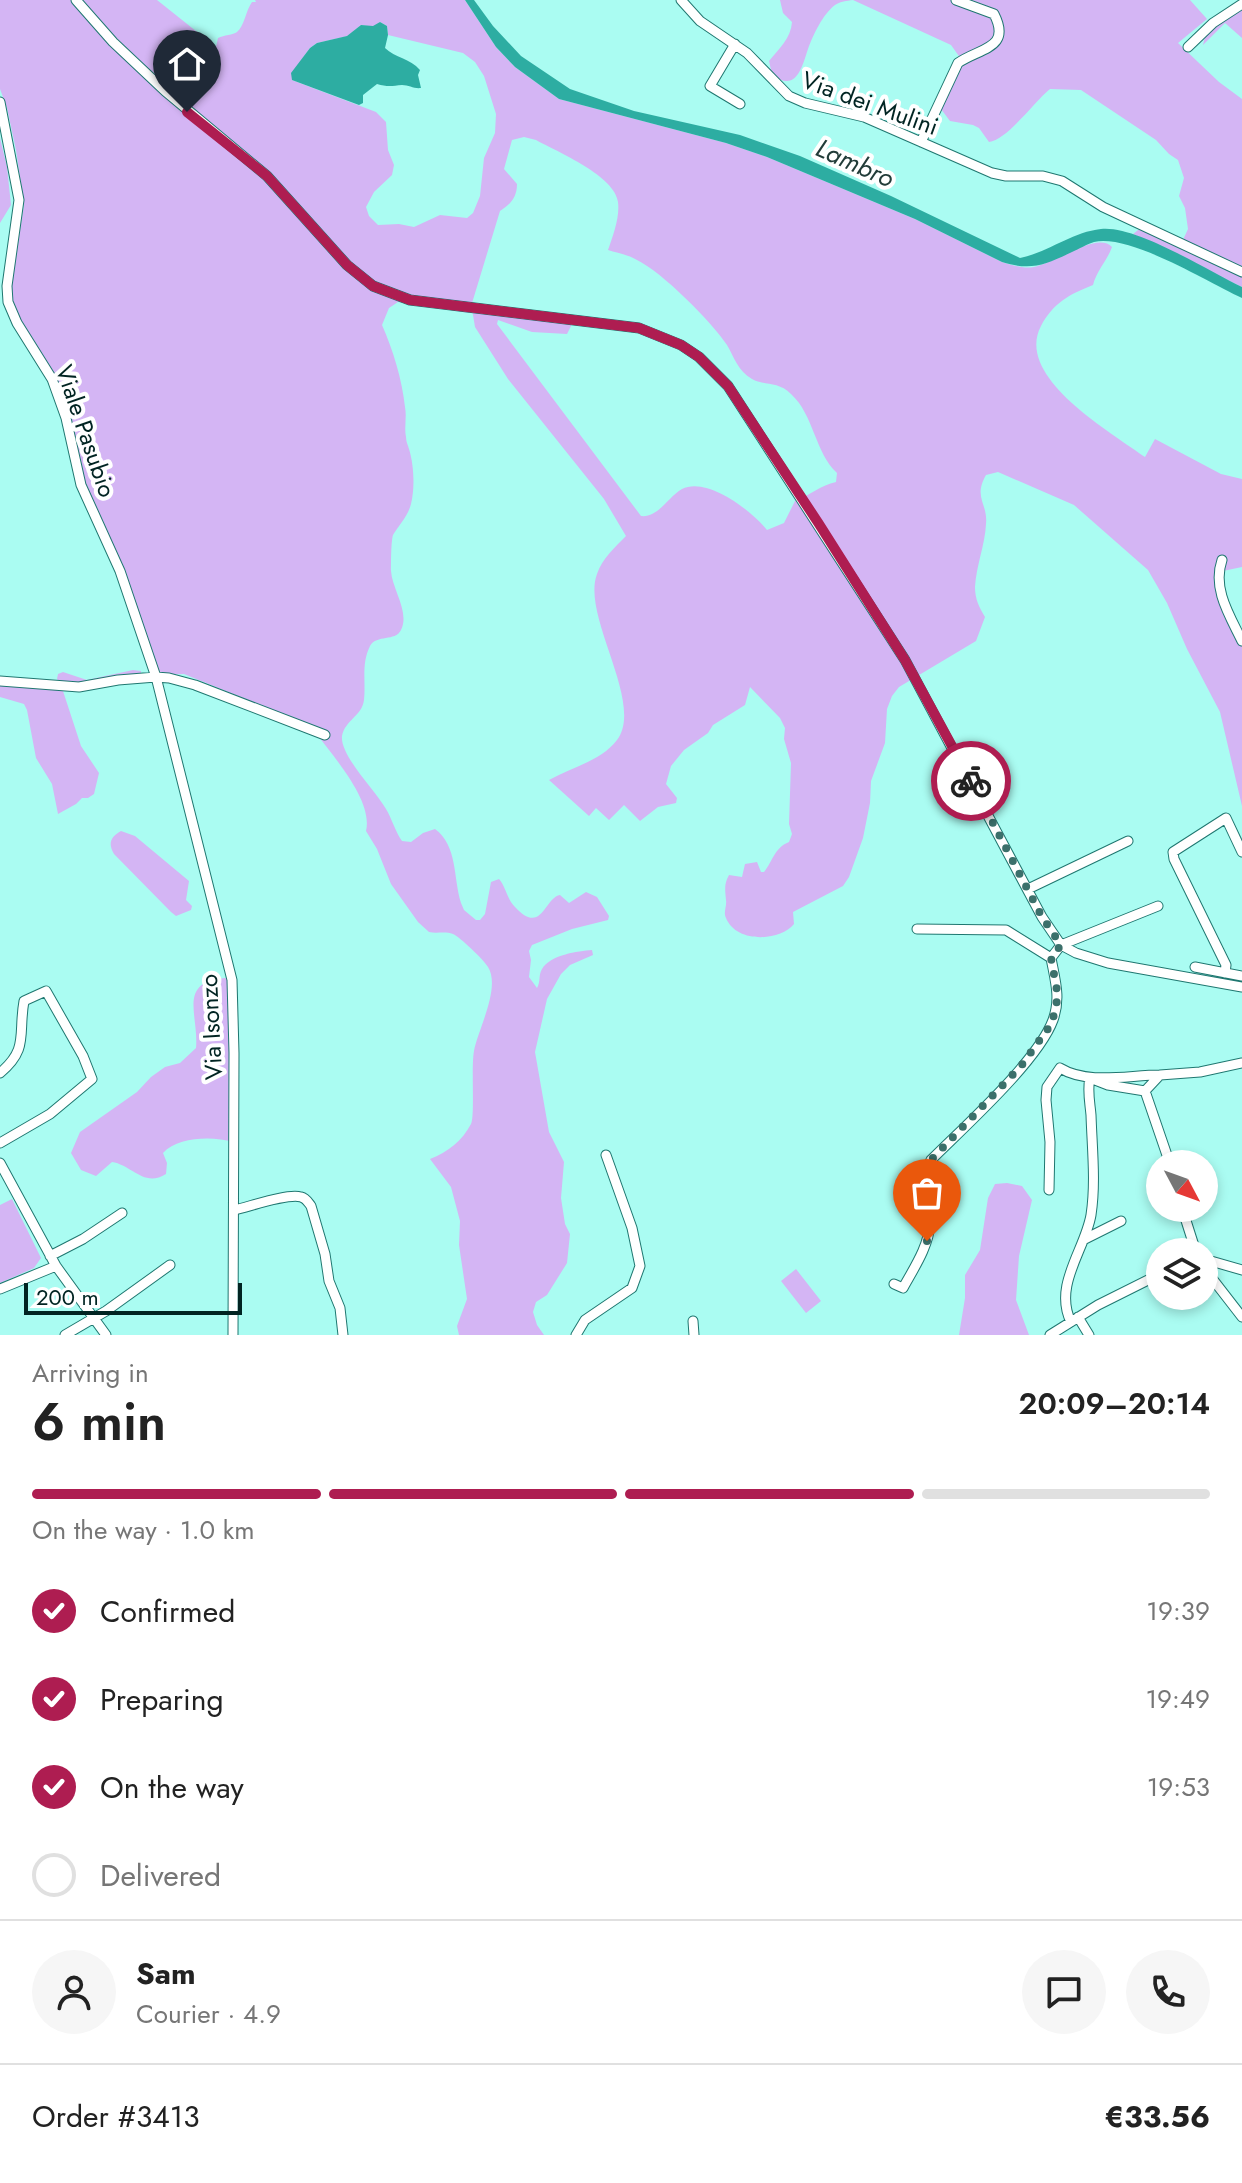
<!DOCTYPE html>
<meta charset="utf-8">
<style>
body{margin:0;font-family:Jost,sans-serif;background:#f6f6f6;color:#222;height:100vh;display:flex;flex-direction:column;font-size:30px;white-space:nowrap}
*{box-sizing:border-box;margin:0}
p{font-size:26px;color:#767676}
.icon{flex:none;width:44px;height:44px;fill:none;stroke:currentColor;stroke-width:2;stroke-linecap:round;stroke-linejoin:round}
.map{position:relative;height:1335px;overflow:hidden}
.details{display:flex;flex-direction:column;background:#fff;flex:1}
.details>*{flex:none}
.needle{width:52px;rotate:131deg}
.buttons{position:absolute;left:1146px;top:1150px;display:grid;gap:16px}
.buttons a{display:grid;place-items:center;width:72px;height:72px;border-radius:50%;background:#fff;box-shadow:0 4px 12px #0003;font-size:40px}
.scale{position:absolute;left:24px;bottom:20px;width:218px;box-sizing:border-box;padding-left:8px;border:4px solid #012422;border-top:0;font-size:22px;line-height:28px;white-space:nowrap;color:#012422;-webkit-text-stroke:6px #fff;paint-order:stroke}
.pin{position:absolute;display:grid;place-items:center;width:68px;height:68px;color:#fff;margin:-82px -34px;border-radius:50% 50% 50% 0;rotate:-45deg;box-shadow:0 0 8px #0007}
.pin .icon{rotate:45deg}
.courier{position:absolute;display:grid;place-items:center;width:80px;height:80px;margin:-40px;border:6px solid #ae1d51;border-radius:50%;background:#fff;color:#222;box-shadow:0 2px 10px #0007}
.headline em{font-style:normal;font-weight:600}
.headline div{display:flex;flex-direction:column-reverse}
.headline{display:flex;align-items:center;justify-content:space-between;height:136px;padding:0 32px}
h1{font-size:52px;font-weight:600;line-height:60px}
.bar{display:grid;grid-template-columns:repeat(4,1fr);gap:12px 8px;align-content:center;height:96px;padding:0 32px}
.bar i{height:10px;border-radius:6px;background:#e0e0e0}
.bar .on{background:#ae1d51}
.bar p{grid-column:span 4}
.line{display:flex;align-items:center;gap:20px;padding:0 32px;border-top:2px solid #e0e0e0}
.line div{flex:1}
.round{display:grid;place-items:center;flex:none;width:84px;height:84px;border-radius:42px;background:#f6f6f6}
ol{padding:0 32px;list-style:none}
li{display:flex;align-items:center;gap:24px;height:88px}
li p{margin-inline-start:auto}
li .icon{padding:8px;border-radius:50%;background:#ae1d51;color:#fff;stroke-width:4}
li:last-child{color:#767676}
li i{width:44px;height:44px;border:4px solid #e0e0e0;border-radius:50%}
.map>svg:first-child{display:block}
</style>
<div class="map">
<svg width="1242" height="1335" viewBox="0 0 1242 1335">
<rect width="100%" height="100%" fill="#aafcf2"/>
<path fill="#d4b5f4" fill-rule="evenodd" d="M0 0H73C108 40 145 79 186 114 226 148 268 177 301 218L303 215C266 170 226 146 184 109 145 75 110 38 76 0H157L216 47 218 38C224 35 233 35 237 32 244 27 246 10 252 2H256L255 0H465L496 47 515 67 559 99 726 143 767 157 915 219 1002 262C1012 265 1023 269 1034 267 1054 263 1098 231 1112 247 1107 261 1097 270 1093 285 1070 294 1053 303 1041 326 1014 377 1111 432 1145 457L1155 439 1221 474 1242 479V567L1223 571 1219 577 1221 592 1228 615 1242 641V806L1220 712 1187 649 1167 603 1148 570 1074 505 998 472 986 475C973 498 988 503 986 524 985 545 976 566 975 587 975 599 979 607 985 617L976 641 899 687 892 696 887 709 885 743 871 781 870 803 863 838 849 877 843 886 793 912 794 924C779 942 736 943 726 918 723 912 727 907 726 900 725 889 724 884 729 875L742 877 745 864 757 862 761 872H764C773 861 774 848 789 842L792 834 789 824 791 763 784 739 785 728 780 718 750 687 745 705 713 725 708 733 684 750 671 766 666 784 677 798 676 803 658 807 640 821 624 805 609 820 596 808 589 816 549 780C572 767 601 761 617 740 645 703 581 616 597 574 602 559 615 547 626 536L604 499 508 379 475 327 472 309 571 318V326L567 334 532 332 498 320 497 324 641 516C658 518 668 497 682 489 707 476 752 511 767 530L784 523 795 501C810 495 821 485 836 482L837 473C815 453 814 415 791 394 778 381 764 386 752 379 738 371 734 357 727 345 712 322 662 272 637 260 629 255 617 253 608 250 613 236 620 217 618 202 615 176 558 152 536 140L524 137 512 140 504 169 517 184C517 197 511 204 500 211L469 313 398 302 389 308 382 325C393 350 402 379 405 407 407 417 404 427 406 437 406 442 408 445 409 449 414 465 415 488 411 504 408 516 399 525 393 535 391 541 391 564 391 571 392 589 410 612 401 630 395 642 377 634 370 646 361 664 366 682 364 700 362 716 345 720 342 736 340 756 376 791 386 809 392 819 395 831 402 841L411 842 423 833 435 829C458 846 453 878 461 903L464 910 476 920H480L485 914 491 882 499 879C506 887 507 899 515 907 542 936 544 898 560 895L569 903 586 892 597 897 609 916 608 920 572 929 532 945 529 951 531 960 529 977 537 988C541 981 538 976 542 969 550 955 578 951 592 950L593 955 570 965 561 974 547 999 535 1052 549 1132 564 1162 561 1198 565 1224 570 1234 567 1263 547 1295 536 1302 533 1312 537 1325 544 1335H459L457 1326 467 1299 459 1245 460 1221 451 1187 430 1159C448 1152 462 1141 471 1124 475 1117 471 1066 474 1051 478 1029 501 988 488 967 484 960 460 937 453 934 445 931 437 934 429 932L418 922 391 884 377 849 366 831C373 802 337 761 319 737L317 728 184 674 159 675 123 570 84 484 69 417 55 377 20 321 12 301 11 289 24 205 16 150 7 108 0 89ZM380 22 387 26 388 35 463 53 475 62 484 76 496 114 495 133 484 158 480 196 473 213 467 218 440 215 414 227 399 224 378 225 369 216 366 207 374 192 392 175 394 165 388 150 386 122 376 112 292 80V73L310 48 317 43 348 36 361 25 373 27Z
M780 0H1190L1207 19 1178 43 1219 82 1242 99V287L1133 234 1142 227 1182 242 1188 229 1185 208 1179 196 1184 178 1178 160 1169 154 1156 140 1081 90 1050 89C1035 101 1007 140 989 142L979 128 973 125 950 121 941 109 961 59 951 45 853 0C846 1 841 1 835 5 823 14 813 35 808 49 802 67 796 94 772 74L769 61C779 49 791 38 792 22L783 13Z
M1242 8V38L1225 23 1203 45 1206 32Z
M0 138 7 167 11 205 0 223Z
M133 670 141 671V676L62 684 57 679 58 674 63 672 87 680Z
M0 683 62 688 81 746 99 773 94 794 88 798H82L76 804 58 814 52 784 36 758 27 710 24 704 0 697Z
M121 831 135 836 189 881 186 900 192 906 191 910 176 916 171 912 114 854C108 844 110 837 121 831Z
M225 978 232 980 233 1142C212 1136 178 1137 163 1153L167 1163 166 1174C144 1188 132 1165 112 1162L96 1176 81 1170 71 1153 80 1132 137 1092 151 1077 165 1067 180 1063 196 1048C199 1015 177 982 225 978Z
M1007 1183 1022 1186 1032 1200 1019 1256 1016 1300 1029 1335H959L965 1298V1275L980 1250 988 1198 995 1184Z
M12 1199 41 1258 34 1268 0 1283V1205Z
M796 1269 821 1301 806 1313 781 1281Z"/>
<path fill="#2dada2" d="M465 0H474L493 26 521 56 570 89 634 111 740 135 800 156 891 196 1020 258C1049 252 1072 232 1101 229 1136 225 1208 271 1242 287V298C1207 282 1131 234 1094 242 1087 244 1079 249 1072 252 1045 265 1031 271 1002 262L915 219 767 157 726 143 559 99 515 67 496 47Z
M380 22 387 26 388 35 385 48C395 58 410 58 420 70L418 75 421 88C414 89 409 85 402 85 392 86 387 87 377 84L363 95V103L359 105 292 80 291 73 310 48 317 43 347 36 361 25 373 26Z"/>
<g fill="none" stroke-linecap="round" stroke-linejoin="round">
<defs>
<path id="minor" d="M76 0 113 42 165 91 267 176 347 265 373 286 410 300 639 328 681 345 699 357 728 386 905 660 1042 917 1061 945 1076 953 1108 963 1242 987
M681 0 700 21 747 53 789 96 805 103 864 117 992 173 1006 176H1043L1062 181 1103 207 1242 272
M735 44 710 86 740 104
M1188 47 1213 23 1242 4
M0 102 19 200 7 286 8 302 17 323 52 379 66 418 81 485 120 571 156 677 232 980 234 1053 233 1335
M921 142 958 63C979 48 1012 49 994 14L956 0
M1222 560C1212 589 1230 616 1242 641
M0 681 79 687 118 680 156 677 169 678 195 685 325 735
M1028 889 1128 841
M917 929 1006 930 1051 958
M1195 967 1242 976
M1225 973 1226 965 1174 859 1173 852 1226 818 1242 852
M0 1073C29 1049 18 1034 24 1001L46 991 83 1056 92 1079 50 1114 0 1143
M1145 1091 1160 1075 1200 1072 1242 1063
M1145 1091 1170 1164
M0 1163 56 1266 106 1335
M1049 1190 1050 1142 1046 1100 1047 1087 1060 1068C1088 1085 1128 1075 1160 1075
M1182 1208 1196 1252
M234 1210C249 1207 287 1193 301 1197 306 1198 308 1202 311 1206L325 1254 329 1281 340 1308 343 1335
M1085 1239 1121 1221
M50 1256 83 1239 122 1213
M1204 1259 1242 1270
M1204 1268 1242 1317
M894 1284 903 1288C914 1268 929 1246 930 1223 932 1197 917 1186 931 1160 963 1128 1038 1061 1053 1020 1061 998 1055 980 1051 958L1061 945 1158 906
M0 1289 56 1266
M1078 1317 1089 1335
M693 1321 694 1335
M1071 1322C1053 1285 1085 1250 1091 1215 1096 1183 1092 1147 1091 1115 1090 1103 1087 1090 1090 1078L1108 1085 1145 1091
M65 1335 106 1311 170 1265
M576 1335 585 1320 632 1288 640 1266 632 1228 606 1155
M1050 1335 1098 1305 1160 1274"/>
</defs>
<use href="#minor" stroke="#1f7770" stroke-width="11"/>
<use href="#minor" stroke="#fff" stroke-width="9"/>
</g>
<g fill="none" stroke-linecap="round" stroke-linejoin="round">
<path stroke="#3c706b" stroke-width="8" stroke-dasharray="0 14.4" d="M927 1241 930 1207 923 1179 931 1160 1021 1066 1052 1023 1058 996 1051 958 1061 945 1042 917 971 781"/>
<path stroke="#ae1d51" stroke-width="10" d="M187 112 267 176 347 265 373 286 410 300 639 328 681 345 699 357 728 386 819 524 905 660 971 781"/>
</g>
<g text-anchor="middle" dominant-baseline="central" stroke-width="8" stroke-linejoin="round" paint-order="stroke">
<g font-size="24" fill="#012422" stroke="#fff">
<text transform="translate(870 103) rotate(20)">Via dei Mulini</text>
<text transform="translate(86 431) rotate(71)">Viale Pasubio</text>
<text transform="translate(211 1027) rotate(-93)">Via Isonzo</text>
</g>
<g font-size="26" font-style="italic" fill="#223c39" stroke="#fff">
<text transform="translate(855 163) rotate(24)">Lambro</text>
</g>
</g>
</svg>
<div class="buttons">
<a><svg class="needle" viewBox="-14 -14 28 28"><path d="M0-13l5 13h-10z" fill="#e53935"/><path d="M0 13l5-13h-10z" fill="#767676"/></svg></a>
<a><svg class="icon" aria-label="layers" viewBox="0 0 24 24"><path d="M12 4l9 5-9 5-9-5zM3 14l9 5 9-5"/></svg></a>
</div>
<div class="scale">200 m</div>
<div class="pin" style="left:927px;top:1241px;background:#ea580c"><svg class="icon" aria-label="bag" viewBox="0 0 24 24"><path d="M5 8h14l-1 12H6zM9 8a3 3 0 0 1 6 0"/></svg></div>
<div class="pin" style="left:187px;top:112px;background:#1f2937"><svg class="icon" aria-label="home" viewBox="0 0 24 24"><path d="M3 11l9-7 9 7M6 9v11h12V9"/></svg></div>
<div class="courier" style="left:971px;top:781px"><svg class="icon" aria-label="bike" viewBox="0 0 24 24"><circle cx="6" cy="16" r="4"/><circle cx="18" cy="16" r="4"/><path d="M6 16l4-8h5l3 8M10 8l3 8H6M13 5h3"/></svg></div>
</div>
<section class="details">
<div class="headline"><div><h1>6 min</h1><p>Arriving in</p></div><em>20:09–20:14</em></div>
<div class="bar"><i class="on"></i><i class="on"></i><i class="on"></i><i></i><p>On the way · 1.0 km</p></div>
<ol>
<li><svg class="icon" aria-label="check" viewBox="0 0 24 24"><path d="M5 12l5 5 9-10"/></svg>Confirmed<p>19:39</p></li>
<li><svg class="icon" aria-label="check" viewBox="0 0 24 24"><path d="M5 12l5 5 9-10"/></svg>Preparing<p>19:49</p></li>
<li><svg class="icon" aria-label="check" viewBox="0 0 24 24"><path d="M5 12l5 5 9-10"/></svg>On the way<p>19:53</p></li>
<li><i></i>Delivered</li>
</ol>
<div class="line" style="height:144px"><a class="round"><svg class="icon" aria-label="person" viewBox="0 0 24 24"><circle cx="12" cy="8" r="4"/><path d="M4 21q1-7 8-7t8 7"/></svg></a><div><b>Sam</b><p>Courier · 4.9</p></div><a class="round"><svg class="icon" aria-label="chat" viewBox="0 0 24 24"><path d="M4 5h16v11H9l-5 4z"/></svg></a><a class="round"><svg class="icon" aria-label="phone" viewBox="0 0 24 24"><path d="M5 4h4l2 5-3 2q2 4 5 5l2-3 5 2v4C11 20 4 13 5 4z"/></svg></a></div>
<div class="line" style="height:104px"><div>Order #3413</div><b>€33.56</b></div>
</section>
